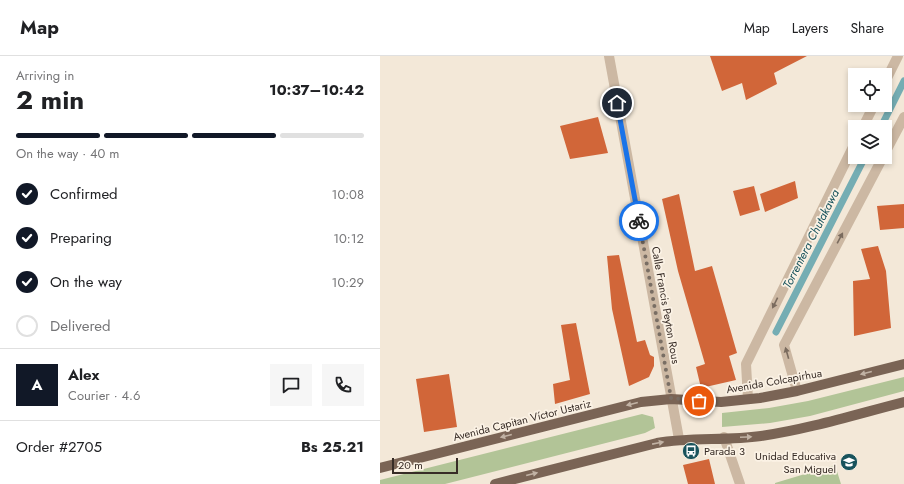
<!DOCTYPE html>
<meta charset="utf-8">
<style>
body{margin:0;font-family:Jost,sans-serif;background:#f6f6f6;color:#202124;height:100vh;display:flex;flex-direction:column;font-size:15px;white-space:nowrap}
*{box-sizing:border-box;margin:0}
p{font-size:13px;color:#757577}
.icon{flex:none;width:22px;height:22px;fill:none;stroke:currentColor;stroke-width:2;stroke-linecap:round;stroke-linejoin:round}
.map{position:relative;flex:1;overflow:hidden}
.sheet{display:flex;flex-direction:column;background:#fff;width:380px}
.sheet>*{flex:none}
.fabs{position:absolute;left:468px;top:12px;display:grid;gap:8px}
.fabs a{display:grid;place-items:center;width:44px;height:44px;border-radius:0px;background:#fff;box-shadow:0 2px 6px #0003;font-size:20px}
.scale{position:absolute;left:12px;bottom:10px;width:66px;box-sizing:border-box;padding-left:4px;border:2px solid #372c26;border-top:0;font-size:11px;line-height:14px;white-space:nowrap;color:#372c26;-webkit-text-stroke:3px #fbf2e5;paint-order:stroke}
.pin{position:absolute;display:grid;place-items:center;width:34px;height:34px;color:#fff;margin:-17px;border:2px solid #fff;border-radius:50%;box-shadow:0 1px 4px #0007}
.courier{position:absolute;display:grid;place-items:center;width:40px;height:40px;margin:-20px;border:3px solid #1a73e8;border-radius:50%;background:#fff;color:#222;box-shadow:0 1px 5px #0007}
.headline em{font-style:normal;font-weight:700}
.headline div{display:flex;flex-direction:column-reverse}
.headline{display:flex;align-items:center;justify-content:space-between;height:68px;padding:0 16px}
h1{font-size:26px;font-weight:700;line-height:30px}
.bar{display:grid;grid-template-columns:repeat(4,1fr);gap:6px 4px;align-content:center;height:48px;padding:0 16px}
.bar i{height:5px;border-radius:3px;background:#e0e0e0}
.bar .active{background:#111827}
.bar p{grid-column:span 4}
.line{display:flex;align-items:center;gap:10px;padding:0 16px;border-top:1px solid #e0e0e0}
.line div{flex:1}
.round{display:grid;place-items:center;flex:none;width:42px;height:42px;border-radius:0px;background:#f6f6f6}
ol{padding:0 16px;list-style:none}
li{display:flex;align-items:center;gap:12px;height:44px}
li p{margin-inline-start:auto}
li .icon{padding:4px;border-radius:50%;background:#111827;color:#fff;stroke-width:4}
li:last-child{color:#757577}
li i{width:22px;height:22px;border:2px solid #e0e0e0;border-radius:50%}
header{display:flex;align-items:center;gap:24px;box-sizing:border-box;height:56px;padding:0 20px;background:#fff;border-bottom:1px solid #e0e0e0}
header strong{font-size:19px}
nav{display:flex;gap:22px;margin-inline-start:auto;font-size:14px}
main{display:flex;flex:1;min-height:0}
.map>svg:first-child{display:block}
</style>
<header>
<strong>Map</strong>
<nav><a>Map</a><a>Layers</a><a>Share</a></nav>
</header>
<main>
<section class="sheet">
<div class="headline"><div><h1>2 min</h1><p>Arriving in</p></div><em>10:37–10:42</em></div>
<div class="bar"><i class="active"></i><i class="active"></i><i class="active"></i><i></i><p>On the way · 40 m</p></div>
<ol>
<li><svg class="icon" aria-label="check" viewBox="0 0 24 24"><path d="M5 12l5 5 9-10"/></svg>Confirmed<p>10:08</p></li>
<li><svg class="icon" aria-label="check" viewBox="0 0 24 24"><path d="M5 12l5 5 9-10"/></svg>Preparing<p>10:12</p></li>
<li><svg class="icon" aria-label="check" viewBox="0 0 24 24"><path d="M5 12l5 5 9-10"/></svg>On the way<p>10:29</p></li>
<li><i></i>Delivered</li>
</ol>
<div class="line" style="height:72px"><b class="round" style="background:#111827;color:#fff">A</b><div><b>Alex</b><p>Courier · 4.6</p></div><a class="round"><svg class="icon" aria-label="chat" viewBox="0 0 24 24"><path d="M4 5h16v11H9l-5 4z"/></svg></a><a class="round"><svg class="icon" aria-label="phone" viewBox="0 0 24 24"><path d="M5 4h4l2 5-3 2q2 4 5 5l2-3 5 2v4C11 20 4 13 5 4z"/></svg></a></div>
<div class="line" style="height:52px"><div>Order #2705</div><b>Bs 25.21</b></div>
</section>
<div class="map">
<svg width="524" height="428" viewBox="0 0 524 428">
<rect width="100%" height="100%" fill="#f3e8d8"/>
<path fill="#b2c497" d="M524 321V335L430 360 390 367 342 371V357L389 352 428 345Z
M262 358 273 361 275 372 265 377 65 428H0V424Z
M455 409 461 428H395V427Z"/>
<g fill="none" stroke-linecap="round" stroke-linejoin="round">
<path stroke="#75adb3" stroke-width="7" d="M501 71 524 25
M396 276 485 101"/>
</g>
<path fill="#d16639" d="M330 0H427L394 17 397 28 366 44 362 27 342 35Z
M218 61 228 97 190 103 180 70Z
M415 125 418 142 385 156 380 138Z
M374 130 380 154 360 160 353 135Z
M299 138 315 215 332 210 357 297 349 300 356 324 321 332 316 311 325 308 298 215 282 143Z
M524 148V172L500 174 497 150Z
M498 190 506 215 511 272 474 280 473 225 490 223 481 193Z
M239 199 257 286 265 284 270 299 274 301V310L269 321 249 330 232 253 227 200Z
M196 267 210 338 175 348 173 328 190 324 181 269Z
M69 318 77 371 44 376 36 323Z
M329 403 335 428H308L303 409Z"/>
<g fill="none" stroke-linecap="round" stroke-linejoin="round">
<path stroke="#ccb8a3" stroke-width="10" d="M505 26 518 0
M483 71 494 49
M505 97 524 61
M417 335 404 289 503 101
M368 343 366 308 475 87
M344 381 360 428"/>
<path stroke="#ccb8a3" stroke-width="10" d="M229 0 299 383"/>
<path stroke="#7a6455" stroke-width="10" d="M0 412 261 346 291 343 341 346 380 342 417 335 524 308
M115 428 277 387C311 381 346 385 381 380 429 373 477 358 524 346"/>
</g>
<defs><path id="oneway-solid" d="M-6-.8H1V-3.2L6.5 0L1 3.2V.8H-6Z"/></defs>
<g fill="#7a6b5e">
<use href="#oneway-solid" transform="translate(460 182) rotate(-62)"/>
<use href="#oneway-solid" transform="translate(395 247) rotate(116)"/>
<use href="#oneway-solid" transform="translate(407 297) rotate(-106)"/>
</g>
<g fill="#c1b2a4">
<use href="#oneway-solid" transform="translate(486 317) rotate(166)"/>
<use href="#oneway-solid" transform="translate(252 348) rotate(166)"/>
<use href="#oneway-solid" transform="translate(126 380) rotate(166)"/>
<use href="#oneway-solid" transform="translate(366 381) rotate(-2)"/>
<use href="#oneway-solid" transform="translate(278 387) rotate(-11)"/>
<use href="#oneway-solid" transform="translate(152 418) rotate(-14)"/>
</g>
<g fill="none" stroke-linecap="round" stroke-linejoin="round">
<path stroke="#796e64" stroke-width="4" stroke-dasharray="0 7.2" d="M259 165 291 342 319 345"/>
<path stroke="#1a73e8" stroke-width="5" d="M237 47 259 165"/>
</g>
<defs>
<symbol id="bus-disc" viewBox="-11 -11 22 22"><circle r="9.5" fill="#18535c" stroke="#fbf2e5"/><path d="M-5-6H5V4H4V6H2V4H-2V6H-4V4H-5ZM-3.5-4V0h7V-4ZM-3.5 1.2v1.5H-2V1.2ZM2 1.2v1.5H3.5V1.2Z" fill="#fff"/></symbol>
<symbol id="school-disc" viewBox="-11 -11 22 22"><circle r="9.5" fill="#18535c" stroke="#fbf2e5"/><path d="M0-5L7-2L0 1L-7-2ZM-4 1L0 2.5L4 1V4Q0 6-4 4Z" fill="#fff"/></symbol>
</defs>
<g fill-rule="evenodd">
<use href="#bus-disc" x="301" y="385" width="20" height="20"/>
<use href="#school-disc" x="459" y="396" width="20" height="20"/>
</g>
<g text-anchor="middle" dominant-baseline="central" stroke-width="3.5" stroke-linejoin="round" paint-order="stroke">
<g font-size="11" fill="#372c26" stroke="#fbf2e5">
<text transform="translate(286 249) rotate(80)">Calle Francis Peyton Rous</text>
<text transform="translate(394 325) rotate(-10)">Avenida Colcapirhua</text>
<text transform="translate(142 364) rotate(-14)">Avenida Capitan Víctor Ustariz</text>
</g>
<g font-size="11" fill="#372c26" stroke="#fbf2e5" text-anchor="start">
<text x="324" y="395">Parada 3</text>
<text x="456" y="400" text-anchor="end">Unidad Educativa<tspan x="456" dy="13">San Miguel</tspan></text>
</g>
<g font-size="12" font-style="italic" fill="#18535c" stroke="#fbf2e5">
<text transform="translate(431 183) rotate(-63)">Torrentera Chutakawa</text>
</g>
</g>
</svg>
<div class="fabs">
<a><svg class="icon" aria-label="locate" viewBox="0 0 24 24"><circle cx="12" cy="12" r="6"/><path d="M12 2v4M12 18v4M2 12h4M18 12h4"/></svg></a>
<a><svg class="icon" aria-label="layers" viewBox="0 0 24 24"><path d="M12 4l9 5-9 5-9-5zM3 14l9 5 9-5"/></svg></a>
</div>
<div class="scale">20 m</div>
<div class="pin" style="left:319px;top:345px;background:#ea580c"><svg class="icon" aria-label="bag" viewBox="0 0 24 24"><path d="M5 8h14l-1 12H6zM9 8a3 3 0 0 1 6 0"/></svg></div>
<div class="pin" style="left:237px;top:47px;background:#1f2937"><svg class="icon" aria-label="home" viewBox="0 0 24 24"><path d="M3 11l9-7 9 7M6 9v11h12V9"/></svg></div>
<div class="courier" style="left:259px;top:165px"><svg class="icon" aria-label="bike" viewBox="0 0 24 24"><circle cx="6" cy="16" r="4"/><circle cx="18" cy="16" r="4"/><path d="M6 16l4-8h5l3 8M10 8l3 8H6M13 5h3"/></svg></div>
</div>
</main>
